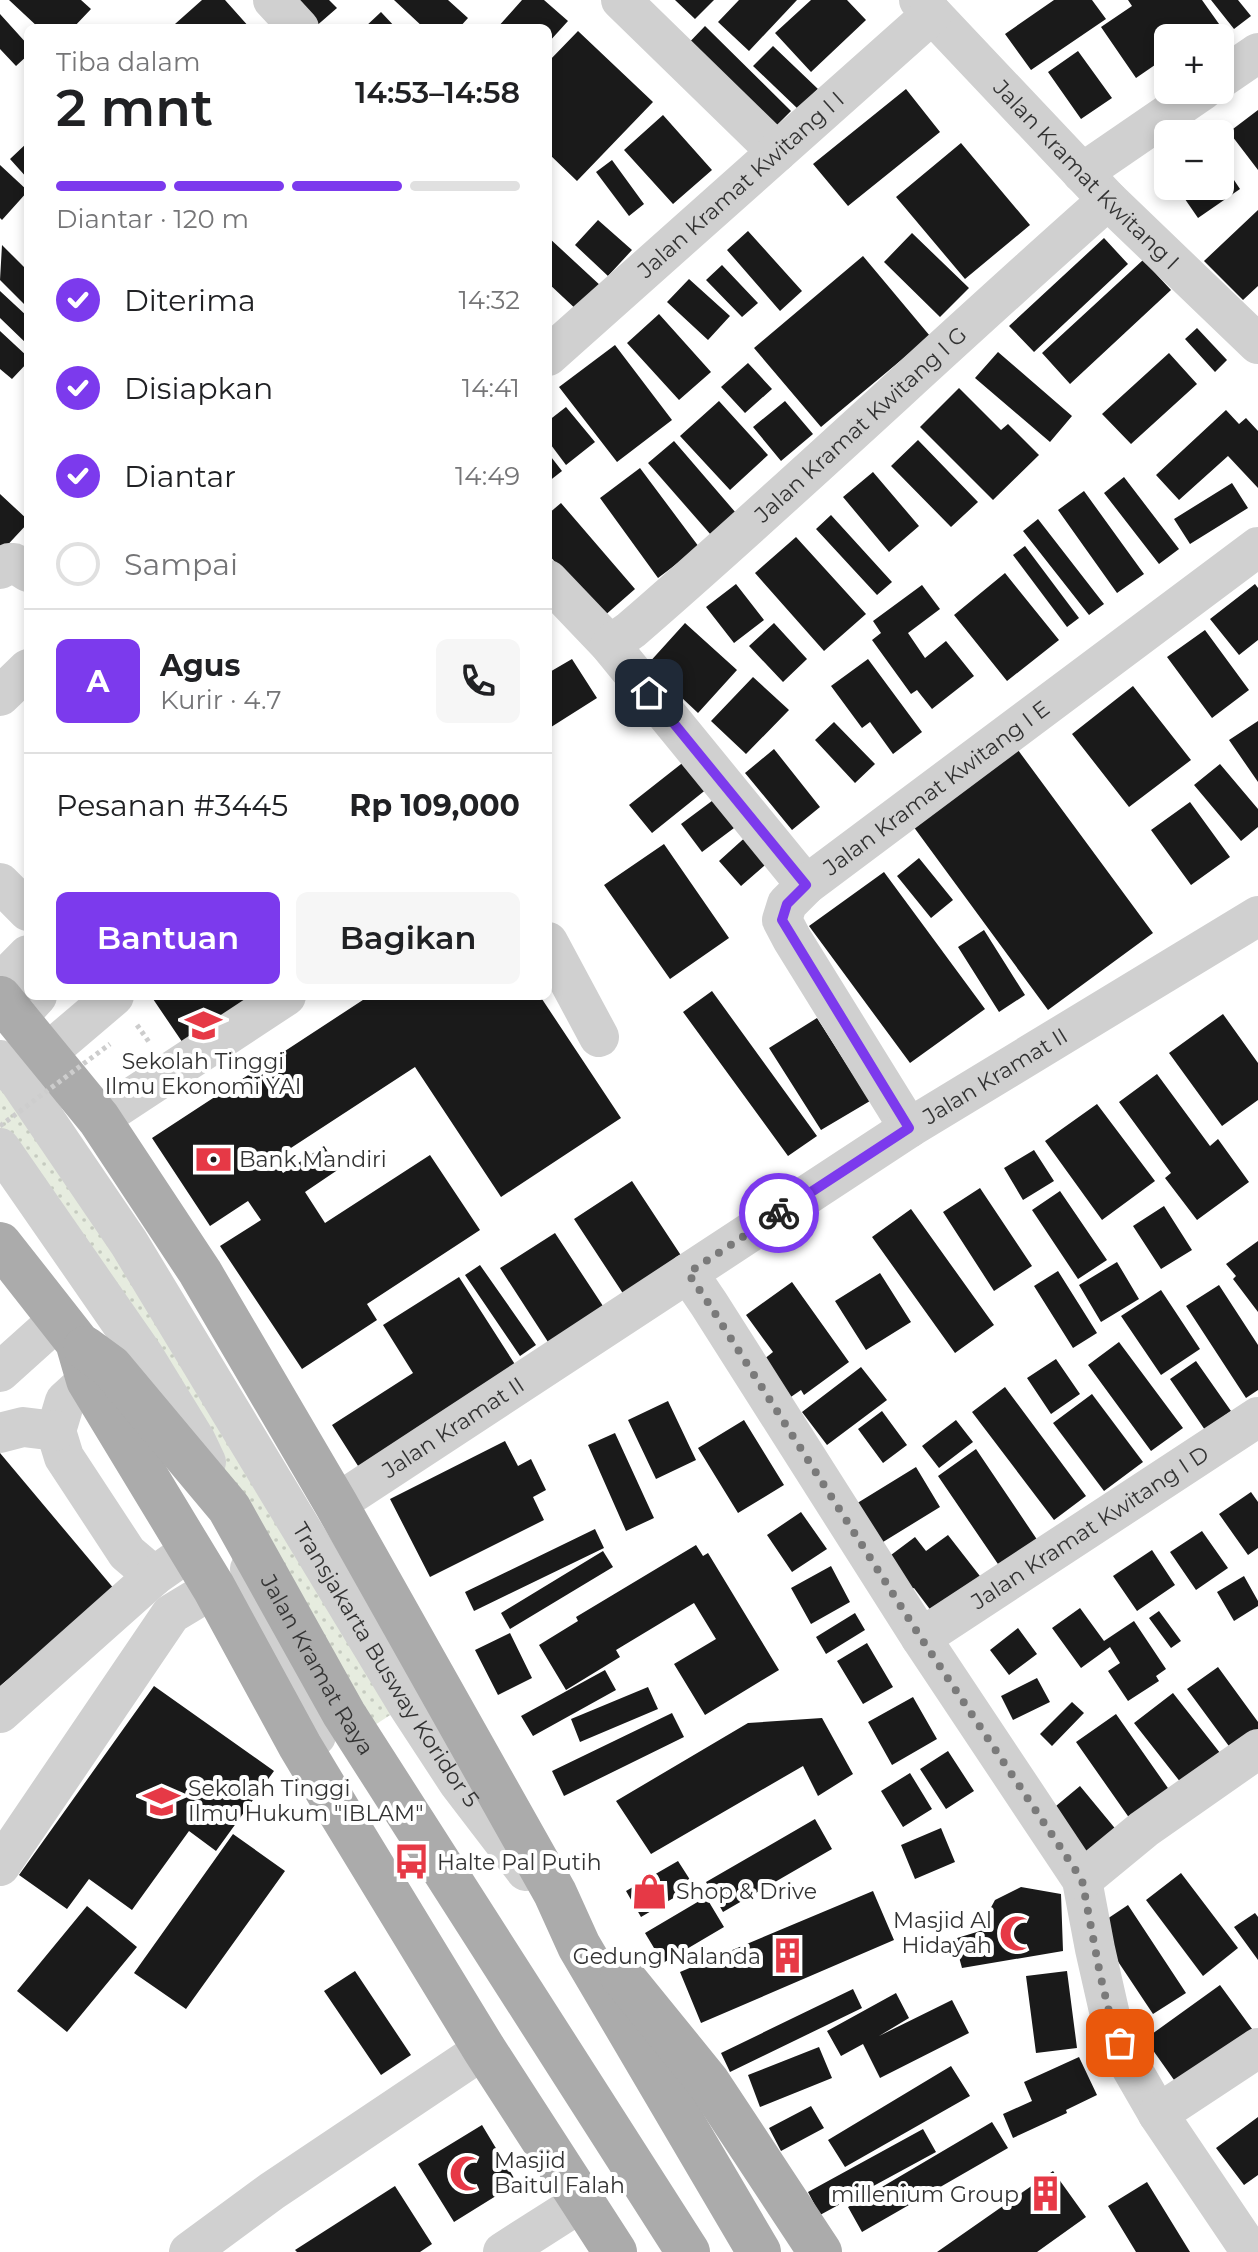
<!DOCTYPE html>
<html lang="id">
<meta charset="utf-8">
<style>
body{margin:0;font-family:Montserrat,sans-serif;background:#f6f6f6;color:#202124;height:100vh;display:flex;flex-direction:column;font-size:30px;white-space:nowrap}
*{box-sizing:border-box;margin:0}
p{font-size:26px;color:#757577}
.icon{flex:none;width:44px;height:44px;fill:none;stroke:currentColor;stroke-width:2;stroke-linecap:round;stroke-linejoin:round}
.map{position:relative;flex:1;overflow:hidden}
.sheet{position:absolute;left:24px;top:24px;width:528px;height:976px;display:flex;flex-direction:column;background:#fff;border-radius:12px;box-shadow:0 4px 12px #0003}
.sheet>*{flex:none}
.tools{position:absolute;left:1154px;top:24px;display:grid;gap:16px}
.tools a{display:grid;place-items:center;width:80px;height:80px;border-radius:12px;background:#fff;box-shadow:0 4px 12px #0003;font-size:40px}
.pin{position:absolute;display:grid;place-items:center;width:68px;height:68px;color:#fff;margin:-34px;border-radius:16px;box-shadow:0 4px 12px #0006}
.courier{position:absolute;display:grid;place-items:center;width:80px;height:80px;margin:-40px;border:6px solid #7c3aed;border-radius:50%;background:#fff;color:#222;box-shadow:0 2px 10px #0007}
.head em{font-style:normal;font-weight:600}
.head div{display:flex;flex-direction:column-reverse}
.head{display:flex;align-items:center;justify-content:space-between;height:136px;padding:0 32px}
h1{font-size:52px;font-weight:600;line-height:60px}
.bar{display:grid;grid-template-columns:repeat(4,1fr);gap:12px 8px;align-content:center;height:96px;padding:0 32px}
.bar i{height:10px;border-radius:6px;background:#e0e0e0}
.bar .active{background:#7c3aed}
.bar p{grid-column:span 4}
.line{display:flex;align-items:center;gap:20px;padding:0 32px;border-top:2px solid #e0e0e0}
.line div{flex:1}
.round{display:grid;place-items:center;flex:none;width:84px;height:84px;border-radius:12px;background:#f6f6f6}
ol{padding:0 32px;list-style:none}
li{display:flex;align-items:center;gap:24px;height:88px}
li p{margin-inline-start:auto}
li .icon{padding:8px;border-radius:50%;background:#7c3aed;color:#fff;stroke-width:4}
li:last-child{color:#757577}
li i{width:44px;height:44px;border:4px solid #e0e0e0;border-radius:50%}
.cta{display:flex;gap:16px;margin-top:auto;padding:16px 32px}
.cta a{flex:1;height:92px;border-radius:12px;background:#7c3aed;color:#fff;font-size:32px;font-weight:600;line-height:92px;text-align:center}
.cta a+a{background:#f6f6f6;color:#202124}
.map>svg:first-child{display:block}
</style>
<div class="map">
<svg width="1258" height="2252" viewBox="0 0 1258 2252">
<defs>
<pattern id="grass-dots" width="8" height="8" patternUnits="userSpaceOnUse" patternTransform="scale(2)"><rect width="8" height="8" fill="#e6ecdf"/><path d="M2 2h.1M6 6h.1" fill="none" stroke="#c6cbc0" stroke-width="1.8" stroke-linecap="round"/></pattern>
</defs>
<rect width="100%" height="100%" fill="#fff"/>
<path fill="url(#grass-dots)" d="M0 1059 407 1704 358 1736 0 1148Z"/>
<path fill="#1a1a1a" d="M9 0H81L91 9 73 28H39Z
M202 0H225L250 28H178L175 24Z
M287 0H329L337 8 314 28Z
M394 0H448L468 18 459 28H424Z
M522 0H544L568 21 548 43V28H497Z
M675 0H714L695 19Z
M739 0H797L749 51 718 22Z
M811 0H847L866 20 811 72 775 33Z
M1054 0H1092L1106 19 1031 70 1005 34Z
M1128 0H1202L1224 31 1214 38H1168V56L1136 78 1101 27 1132 6Z
M1211 0H1238L1251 16 1234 29Z
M381 12 396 28H364Z
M0 14 28 45V55L16 66 0 49Z
M705 26 791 111 768 134 682 50Z
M578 31 653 102 577 181 548 153V62Z
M773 46 818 89 798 109 753 66Z
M1078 51 1112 98 1081 119 1048 72Z
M906 89 940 132 848 206 813 164Z
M1258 110V170L1229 132Z
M663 115 712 170 673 204 624 150Z
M28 142V179L10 159Z
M961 143 1030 225 965 279 896 197Z
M1220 159 1240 189 1198 218 1176 186H1220Z
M612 160 644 204 629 216 596 172Z
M0 165 28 191 2 220 0 218Z
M1258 210V286L1243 300 1204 261Z
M598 220 632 250 608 276 575 245Z
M748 231 802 291 780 311 727 250Z
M912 233 969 288 940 317 884 262Z
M548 237 602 287 579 312 548 283Z
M1104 238 1128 264 1034 352 1009 326Z
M2 245 28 271V308L0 280Z
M863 256 930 336 821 427 754 348Z
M1143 260 1171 290 1070 384 1042 353Z
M722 265 758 303 742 317 706 280Z
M689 279 730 316 708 340 667 302Z
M0 291 28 317V345L0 318Z
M659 314 711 372 679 400 627 343Z
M1197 328 1227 360 1215 372 1185 339Z
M0 331 28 357V362L12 379 0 369Z
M615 345 672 420 617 462 559 387Z
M998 352 1072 416 1050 442 975 378Z
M1169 353 1197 384 1131 444 1102 414Z
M748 363 772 389 745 413 721 387Z
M959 388 1001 430 1008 424 1039 455 993 500 920 427Z
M719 401 768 455 730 490 680 436Z
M785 401 813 434 781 461 753 427Z
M566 407 595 442 566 465 548 441V421Z
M1226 410 1239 424 1246 418 1258 431V488L1228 456 1179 500 1156 475Z
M918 440 978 502 951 527 891 466Z
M674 441 736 513 711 535 648 463Z
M548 453 562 471 548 482Z
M640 468 699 547 658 578 600 498Z
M873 472 919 526 889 552 843 497Z
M1124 477 1179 549 1159 564 1104 493Z
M1232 483 1248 508 1190 544 1174 519Z
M1084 491 1144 574 1117 593 1058 510Z
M0 494 28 520V523L0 553Z
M561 503 635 589 603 617 548 554V514Z
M831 515 892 582 877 595 816 529Z
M1038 519 1104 604 1089 615 1023 531Z
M796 537 866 614 824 651 755 573Z
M1025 546 1079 618 1067 627 1013 555Z
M1005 573 1059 640 1007 681 954 615Z
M736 584 764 620 734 643 706 607Z
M1255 584 1258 588V640L1239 655 1210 619Z
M922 585 940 609 908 633 925 658 946 641 974 676 932 709 917 690 911 694 872 640 881 633 873 621Z
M685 623 737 670 698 713 647 665Z
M774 623 807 659 783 682 749 646Z
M1205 630 1249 690 1212 718 1167 657Z
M572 659 597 698 548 729V673Z
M868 659 922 732 893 754 870 722 862 728 831 686Z
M753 677 789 710 746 754 711 721Z
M1133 686 1191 760 1129 807 1072 734Z
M1258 721V782L1229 740Z
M834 722 875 764 855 783 815 740Z
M774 749 820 807 792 830 745 773Z
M1018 750 1153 933 1048 1010 913 826Z
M690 757 713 784 652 833 629 805Z
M1220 764 1258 809V827L1241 841 1194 785Z
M724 792 746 819 702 852 681 824Z
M1190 802 1230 857 1191 885 1151 830Z
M750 833 773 858 741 886 719 861Z
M664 844 729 938 670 979 604 885Z
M919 858 953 900 931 918 897 876Z
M884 872 985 1009 910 1063 809 926Z
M984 930 1025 995 999 1012 958 947Z
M712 991 817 1136 788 1156 683 1012Z
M151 996H279L191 1055Z
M369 996H540L621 1118 501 1197 415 1067 274 1159 283 1173 324 1146 339 1169 305 1192 325 1223 430 1155 480 1230 367 1304 377 1320 302 1369 220 1246 261 1220 248 1201 210 1226 152 1138Z
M1223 1014 1258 1063V1100L1222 1126 1169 1053Z
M817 1018 870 1101 821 1130 769 1048Z
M1157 1074 1210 1146 1218 1139 1249 1182 1197 1220 1165 1178 1171 1173 1119 1102Z
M1097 1104 1155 1181 1102 1220 1045 1141Z
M1034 1150 1054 1181 1023 1200 1004 1168Z
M632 1181 682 1257 624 1295 574 1219Z
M980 1188 1032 1266 994 1291 943 1212Z
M1060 1191 1107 1260 1078 1279 1032 1210Z
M1164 1206 1192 1250 1161 1269 1133 1226Z
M911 1209 994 1325 955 1353 872 1237Z
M555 1233 603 1306 548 1342 500 1268Z
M1258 1241V1312L1233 1279 1236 1276 1226 1264Z
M1117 1262 1139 1299 1101 1322 1079 1285Z
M480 1265 536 1345 520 1356 465 1275Z
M1058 1271 1097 1333 1073 1348 1034 1286Z
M880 1273 911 1322 866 1350 835 1301Z
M459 1277 518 1369 360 1469 332 1425 413 1373 383 1325Z
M792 1282 849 1362 804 1395 801 1390 785 1401 758 1364 773 1352 746 1315Z
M1219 1285 1258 1345V1390L1246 1398 1186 1306Z
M1161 1290 1200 1349 1161 1375 1121 1316Z
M1119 1342 1183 1428 1151 1451 1088 1365Z
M1056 1359 1080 1394 1051 1414 1027 1378Z
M1196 1361 1231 1411 1205 1430 1170 1379Z
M861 1367 887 1400 827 1445 802 1412Z
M1005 1387 1086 1496 1054 1520 972 1412Z
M1092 1394 1143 1462 1104 1491 1053 1423Z
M668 1401 696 1460 656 1479 628 1420Z
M882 1411 907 1445 883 1463 858 1429Z
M744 1420 784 1485 738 1513 698 1448Z
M956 1420 973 1442 939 1468 922 1446Z
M615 1433 654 1518 626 1531 588 1445Z
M505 1441 518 1466 531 1459 546 1490 533 1497 544 1520 430 1577 390 1499Z
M976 1449 1038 1541 1000 1567 938 1476Z
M0 1453 115 1590 0 1686Z
M916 1467 940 1507 870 1550 846 1510Z
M1251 1492 1258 1502V1548L1248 1555 1219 1514Z
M801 1512 827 1549 792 1572 767 1535Z
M595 1529 604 1548 474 1611 465 1592Z
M1202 1531 1228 1568 1196 1590 1170 1552Z
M948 1535 983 1580 935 1616 914 1588 911 1589 887 1558 915 1537 926 1551Z
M696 1545 703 1556 708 1553 779 1670 705 1715 674 1664 716 1639 694 1603 616 1650 620 1657 566 1690 539 1645 578 1621 576 1617Z
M1152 1550 1175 1585 1137 1611 1113 1576Z
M603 1551 613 1567 510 1629 501 1613Z
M831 1566 850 1602 811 1624 791 1588Z
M1244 1576 1258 1601V1606L1234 1621 1217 1592Z
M1080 1608 1104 1641 1134 1621 1166 1669 1156 1676 1159 1681 1128 1701 1108 1671 1120 1663 1110 1647 1081 1668 1052 1628Z
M1159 1611 1181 1641 1171 1648 1149 1618Z
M855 1613 865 1630 826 1654 816 1637Z
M1018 1628 1037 1654 1009 1675 990 1650Z
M510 1633 532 1678 498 1695 475 1650Z
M867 1643 893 1687 863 1704 837 1661Z
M1218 1667 1258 1722V1736L1234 1753 1187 1689Z
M605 1670 616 1690 533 1736 521 1716Z
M1037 1678 1050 1702 1013 1720 1001 1696Z
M154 1686 274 1771 216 1851 189 1831 132 1910 89 1879 67 1909 19 1875Z
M648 1687 658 1709 580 1742 571 1719Z
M1173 1693 1224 1758 1185 1788 1134 1723Z
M913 1697 937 1739 892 1765 868 1722Z
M1072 1702 1084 1713 1052 1746 1040 1734Z
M672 1713 684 1737 564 1796 552 1771Z
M1116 1714 1170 1791 1130 1819 1076 1742Z
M822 1718 853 1774 818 1796 803 1766 651 1854 616 1801 748 1723Z
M948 1751 974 1791 946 1809 920 1769Z
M910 1773 932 1809 903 1827 881 1791Z
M1080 1786 1123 1838 1094 1863 1050 1811Z
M815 1819 832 1849 723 1912 706 1882Z
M941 1828 955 1862 915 1879 901 1845Z
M233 1834 285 1871 186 2009 134 1973Z
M678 1861 694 1886 641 1917 626 1891Z
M1181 1873 1238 1948 1203 1976 1146 1900Z
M1021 1887 1061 1894 1063 1951 962 1968 954 1939 993 1927 988 1913 995 1900Z
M873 1891 894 1940 701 2023 680 1972Z
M706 1897 724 1927 663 1963 645 1933Z
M1128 1905 1186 1993 1153 2014 1095 1927Z
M87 1906 137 1947 67 2032 17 1991Z
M1255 1913 1258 1917V1960L1234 1927Z
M355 1971 411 2055 381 2075 324 1991Z
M1067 1971 1077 2048 1036 2053 1026 1976Z
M1220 1985 1255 2033 1179 2087 1145 2039Z
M853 1989 862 2008 730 2072 721 2053Z
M896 1993 909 2018 879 2036 952 2000 969 2033 880 2078 863 2044 841 2056 827 2031Z
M819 2047 832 2078 760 2107 748 2075Z
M1079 2057 1097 2095 1066 2110 1067 2113 1013 2138 1003 2114 1032 2101 1024 2082Z
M951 2066 970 2096 845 2167 828 2140Z
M811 2106 824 2128 781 2151 769 2128Z
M1258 2117V2175L1244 2185 1216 2148Z
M992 2122 1008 2148 862 2232 848 2207Z
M482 2125 517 2183 454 2222 418 2164Z
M923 2129 936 2152 820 2215 808 2192Z
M1053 2171 1086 2217 1037 2252H937Z
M1147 2182 1190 2252H1136L1108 2206Z
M395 2186 432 2244 420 2252H297L295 2250Z"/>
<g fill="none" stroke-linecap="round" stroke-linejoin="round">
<path stroke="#cdcdcd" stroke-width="5" stroke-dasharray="4 4" stroke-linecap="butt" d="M137 1025 149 1042"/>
<g stroke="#d0d0d0" stroke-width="40">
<path d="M273 0 299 28"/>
<path d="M621 0 777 152"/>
<path id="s1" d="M919 0 1108 200 1258 344"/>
<path d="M1220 79 1258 53"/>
<path d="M1082 173 1203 90"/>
<path id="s2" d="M548 356 932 14"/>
<path d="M0 569 9 563H14L28 572"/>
<path d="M548 580 610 645 806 885"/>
<path id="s3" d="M610 645 631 630C793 490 947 342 1108 200"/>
<path d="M0 696 28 669"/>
<path d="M0 883 28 911"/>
<path d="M548 942 599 1037"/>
<path d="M0 983 28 955"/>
<path d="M17 1018 37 996"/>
<path d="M47 1053 114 996"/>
<path id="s4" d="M0 1060 19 1081 129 1243 407 1704 458 1782 526 1871"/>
<path d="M99 1119 286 996"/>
<path id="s5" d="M909 1128 792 939 782 920 787 904 806 885 1258 547"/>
<path d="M0 1148 144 1356 196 1441 206 1462"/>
<path d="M688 1273 709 1304 921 1638 1082 1880 1095 1949 1112 2024 1128 2062 1158 2114 1251 2252"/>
<path d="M0 1372 60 1318"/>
<path d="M88 1380 65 1401 56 1431 64 1457 127 1553 154 1576"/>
<path d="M0 1433 23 1427 56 1431"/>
<path id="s6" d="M336 1504 909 1128 1258 916"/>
<path d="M250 1569C269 1626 286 1685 316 1736"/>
<path id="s7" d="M921 1638 1258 1417"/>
<path d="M0 1713 154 1576 191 1550"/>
<path d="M0 1866 171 1614 214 1588"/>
<path d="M1082 1880 1144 1829 1258 1749"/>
<path d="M1158 2114 1258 2048"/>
<path d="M189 2252 272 2191 484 2049"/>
<path d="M503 2252 583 2201"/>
</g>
<g stroke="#ababab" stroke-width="44">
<path d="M0 998 99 1119 200 1272 336 1504 555 1893 579 1946 759 2252"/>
<path d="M0 1244 77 1342 88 1380 214 1588 300 1746 342 1816 484 2049 615 2252"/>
<path id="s8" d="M85 1348 111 1367 229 1508 344 1714 688 2252"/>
<path d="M622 1976 708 2082 820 2252"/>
</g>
<path stroke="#cdcdcd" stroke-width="5" stroke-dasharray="4 4" stroke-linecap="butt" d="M0 1126 110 1044"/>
</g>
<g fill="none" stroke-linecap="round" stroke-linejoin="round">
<path stroke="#7a7a7a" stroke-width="8" stroke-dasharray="0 14.4" d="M779 1213 688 1273 709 1304 921 1638 1082 1880 1100 1974 1112 2024 1120 2043"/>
<path stroke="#7c3aed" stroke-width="10" d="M649 693 806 885 787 904 782 920 909 1128 779 1213"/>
</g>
<defs>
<symbol id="university-bare" viewBox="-9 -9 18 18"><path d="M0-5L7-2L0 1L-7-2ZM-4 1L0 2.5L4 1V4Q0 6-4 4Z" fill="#e63946" stroke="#fff" stroke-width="2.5" paint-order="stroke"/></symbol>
<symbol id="bank-bare" viewBox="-9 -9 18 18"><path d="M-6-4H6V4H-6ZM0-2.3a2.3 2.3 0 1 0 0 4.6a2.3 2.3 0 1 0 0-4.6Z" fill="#e63946" stroke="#fff" stroke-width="2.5" paint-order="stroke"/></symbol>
<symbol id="bus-bare" viewBox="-9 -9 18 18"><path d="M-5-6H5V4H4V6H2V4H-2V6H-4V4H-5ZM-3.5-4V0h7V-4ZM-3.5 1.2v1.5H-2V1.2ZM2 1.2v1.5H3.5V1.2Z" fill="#e63946" stroke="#fff" stroke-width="2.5" paint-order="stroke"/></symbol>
<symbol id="shop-bare" viewBox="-9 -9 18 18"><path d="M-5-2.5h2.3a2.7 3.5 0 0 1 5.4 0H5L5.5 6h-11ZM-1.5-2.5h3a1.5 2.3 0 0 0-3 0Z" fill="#e63946" stroke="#fff" stroke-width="2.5" paint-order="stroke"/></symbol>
<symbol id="mosque-bare" viewBox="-9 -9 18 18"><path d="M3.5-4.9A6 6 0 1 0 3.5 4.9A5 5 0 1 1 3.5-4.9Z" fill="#e63946" stroke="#fff" stroke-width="2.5" paint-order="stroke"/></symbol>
<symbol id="building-bare" viewBox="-9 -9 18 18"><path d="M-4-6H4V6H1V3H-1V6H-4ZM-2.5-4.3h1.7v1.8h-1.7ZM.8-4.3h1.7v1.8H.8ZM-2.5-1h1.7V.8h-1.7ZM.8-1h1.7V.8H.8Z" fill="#e63946" stroke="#fff" stroke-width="2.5" paint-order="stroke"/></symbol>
</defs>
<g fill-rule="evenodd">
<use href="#university-bare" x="178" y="1000" width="51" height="51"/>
<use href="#bank-bare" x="188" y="1134" width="51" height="51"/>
<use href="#university-bare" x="136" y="1776" width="51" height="51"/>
<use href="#bus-bare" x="386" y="1836" width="51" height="51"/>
<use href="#shop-bare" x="624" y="1866" width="51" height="51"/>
<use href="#mosque-bare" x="992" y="1908" width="51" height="51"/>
<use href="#building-bare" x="762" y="1930" width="51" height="51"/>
<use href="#mosque-bare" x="442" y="2148" width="51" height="51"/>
<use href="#building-bare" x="1020" y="2168" width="51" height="51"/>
</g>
<g text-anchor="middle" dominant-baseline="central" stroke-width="8" stroke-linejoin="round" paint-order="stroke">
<g font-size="22" fill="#333" stroke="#fff">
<text stroke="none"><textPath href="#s1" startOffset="242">Jalan Kramat Kwitang I</textPath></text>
<text stroke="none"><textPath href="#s2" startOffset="258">Jalan Kramat Kwitang I I</textPath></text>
<text stroke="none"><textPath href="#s3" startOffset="334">Jalan Kramat Kwitang I G</textPath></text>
<text stroke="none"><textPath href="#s5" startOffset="450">Jalan Kramat Kwitang I E</textPath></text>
<text stroke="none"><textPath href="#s6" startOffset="786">Jalan Kramat II</textPath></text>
<text stroke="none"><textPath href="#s6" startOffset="140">Jalan Kramat II</textPath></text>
<text stroke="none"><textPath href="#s7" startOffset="202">Jalan Kramat Kwitang I D</textPath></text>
<text stroke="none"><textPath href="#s8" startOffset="396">Jalan Kramat Raya</textPath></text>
<text stroke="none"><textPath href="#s4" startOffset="718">Transjakarta Busway Koridor 5</textPath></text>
</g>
<g font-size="22" fill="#333" stroke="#fff" text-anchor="start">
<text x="203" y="1061" text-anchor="middle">Sekolah Tinggi<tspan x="203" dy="25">Ilmu Ekonomi YAI</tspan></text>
<text x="239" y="1159">Bank Mandiri</text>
<text x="188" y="1788">Sekolah Tinggi<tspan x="188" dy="25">Ilmu Hukum "IBLAM"</tspan></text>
<text x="437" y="1862">Halte Pal Putih</text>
<text x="676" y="1891">Shop &amp; Drive</text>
<text x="992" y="1920" text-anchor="end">Masjid Al<tspan x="992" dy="25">Hidayah</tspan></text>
<text x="761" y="1956" text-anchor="end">Gedung Nalanda</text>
<text x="494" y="2160">Masjid<tspan x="494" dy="25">Baitul Falah</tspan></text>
<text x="1019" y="2194" text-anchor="end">millenium Group</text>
</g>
</g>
</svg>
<div class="tools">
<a>+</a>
<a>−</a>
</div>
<div class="pin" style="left:1120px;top:2043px;background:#ea580c"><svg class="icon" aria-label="bag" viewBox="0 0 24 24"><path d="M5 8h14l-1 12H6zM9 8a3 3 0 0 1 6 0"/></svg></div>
<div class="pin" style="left:649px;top:693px;background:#1f2937"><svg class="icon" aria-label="home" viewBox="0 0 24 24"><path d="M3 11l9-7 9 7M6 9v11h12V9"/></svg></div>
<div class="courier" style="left:779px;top:1213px"><svg class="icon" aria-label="bike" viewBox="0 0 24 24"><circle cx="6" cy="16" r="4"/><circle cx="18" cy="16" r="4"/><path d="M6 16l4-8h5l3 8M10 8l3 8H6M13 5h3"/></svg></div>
<section class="sheet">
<div class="head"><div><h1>2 mnt</h1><p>Tiba dalam</p></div><em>14:53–14:58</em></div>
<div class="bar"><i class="active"></i><i class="active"></i><i class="active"></i><i></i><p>Diantar · 120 m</p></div>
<ol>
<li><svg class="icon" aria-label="check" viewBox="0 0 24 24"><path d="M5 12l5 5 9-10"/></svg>Diterima<p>14:32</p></li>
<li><svg class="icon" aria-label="check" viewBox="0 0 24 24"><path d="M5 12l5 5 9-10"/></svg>Disiapkan<p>14:41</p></li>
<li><svg class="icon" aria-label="check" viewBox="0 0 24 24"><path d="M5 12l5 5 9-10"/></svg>Diantar<p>14:49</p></li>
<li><i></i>Sampai</li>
</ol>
<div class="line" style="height:144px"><b class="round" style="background:#7c3aed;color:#fff">A</b><div><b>Agus</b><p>Kurir · 4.7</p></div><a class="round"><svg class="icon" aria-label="phone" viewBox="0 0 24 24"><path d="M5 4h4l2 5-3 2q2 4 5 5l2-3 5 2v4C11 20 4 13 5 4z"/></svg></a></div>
<div class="line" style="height:104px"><div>Pesanan #3445</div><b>Rp 109,000</b></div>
<div class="cta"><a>Bantuan</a><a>Bagikan</a></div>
</section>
</div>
